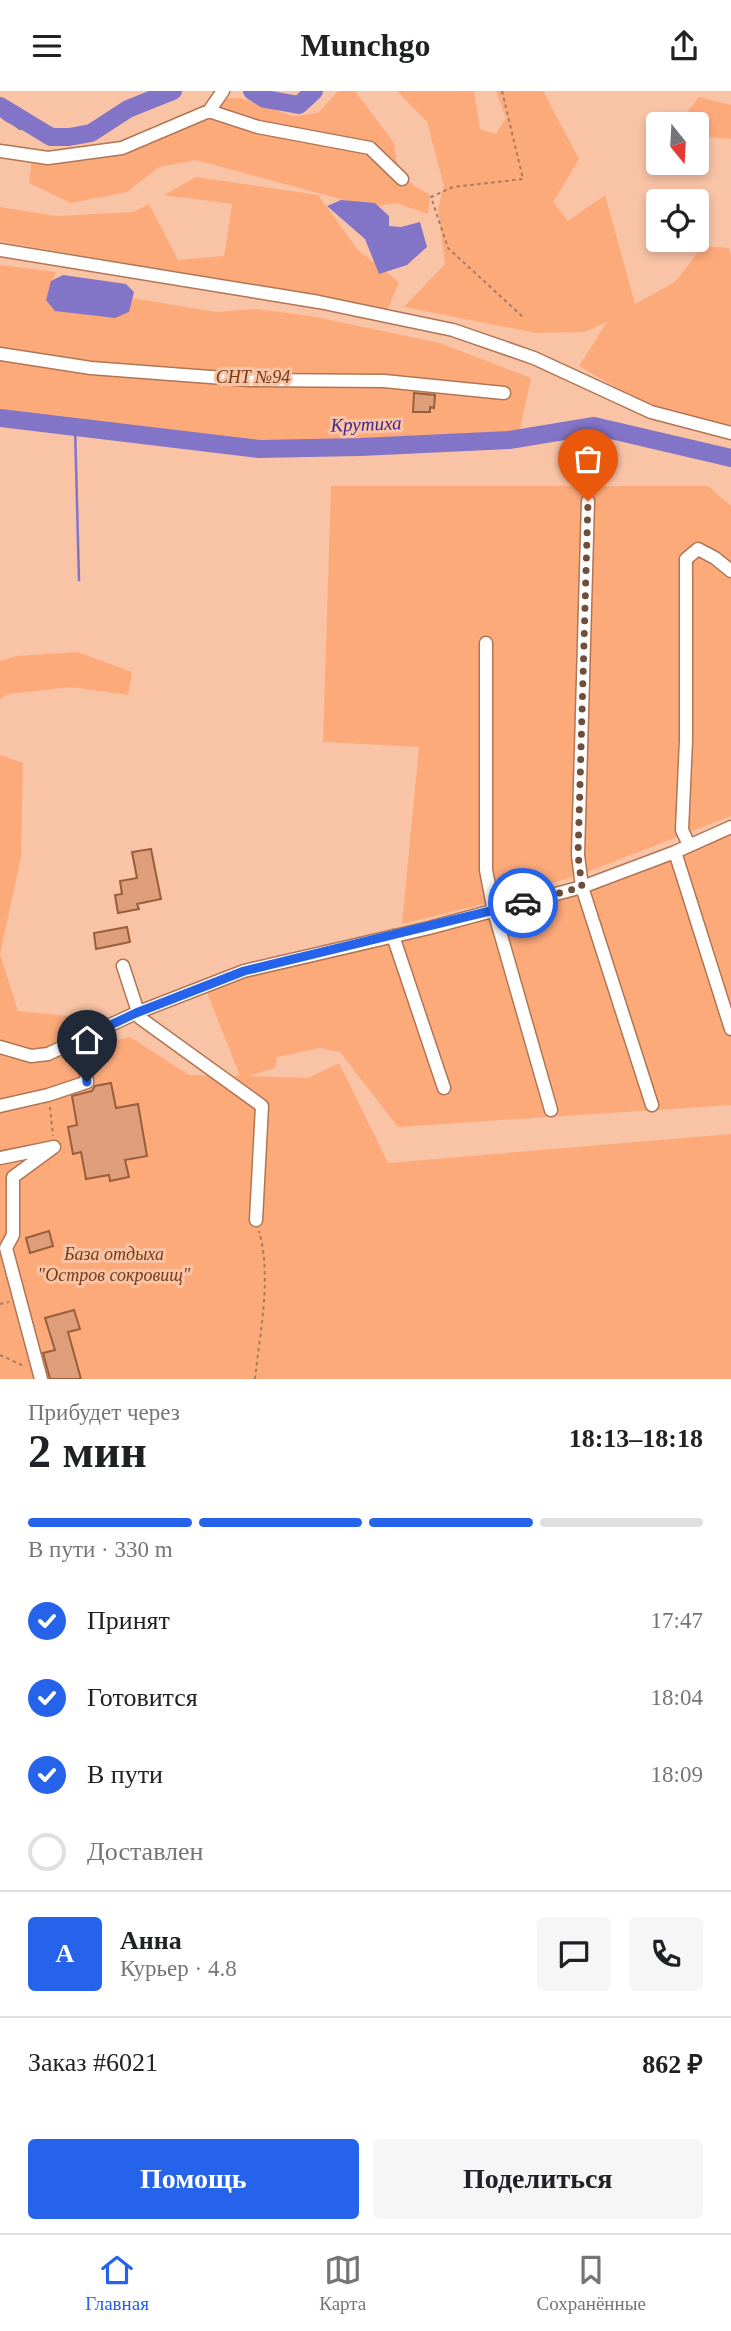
<!DOCTYPE html>
<html lang="ru">
<meta charset="utf-8">
<style>
body{margin:0;font-family:"Times New Roman",serif;background:#f6f6f6;color:#202124;height:100vh;display:flex;flex-direction:column;font-size:26px;white-space:nowrap}
*{box-sizing:border-box;margin:0}
p{font-size:23px;color:#757577}
.icon{flex:none;width:38px;height:38px;fill:none;stroke:currentColor;stroke-width:2;stroke-linecap:round;stroke-linejoin:round}
.map{position:relative;height:1288px;overflow:hidden}
.side{display:flex;flex-direction:column;background:#fff;flex:1}
.side>*{flex:none}
.needle{width:46px;rotate:162deg}
.controls{position:absolute;left:646px;top:21px;display:grid;gap:14px}
.controls a{display:grid;place-items:center;width:63px;height:63px;border-radius:7px;background:#fff;box-shadow:0 4px 10px #0003;font-size:35px}
.pin{position:absolute;display:grid;place-items:center;width:60px;height:60px;color:#fff;margin:-72px -30px;border-radius:50% 50% 50% 0;rotate:-45deg;box-shadow:0 0 7px #0007}
.pin .icon{rotate:45deg}
.courier{position:absolute;display:grid;place-items:center;width:70px;height:70px;margin:-35px;border:5px solid #2563eb;border-radius:50%;background:#fff;color:#222;box-shadow:0 2px 9px #0007}
.headline em{font-style:normal;font-weight:700}
.headline div{display:flex;flex-direction:column-reverse}
.headline{display:flex;align-items:center;justify-content:space-between;height:119px;padding:0 28px}
h1{font-size:46px;font-weight:700;line-height:52px}
.bar{display:grid;grid-template-columns:repeat(4,1fr);gap:10px 7px;align-content:center;height:84px;padding:0 28px}
.bar i{height:9px;border-radius:5px;background:#e0e0e0}
.bar .selected{background:#2563eb}
.bar p{grid-column:span 4}
.line{display:flex;align-items:center;gap:18px;padding:0 28px;border-top:2px solid #e0e0e0}
.line div{flex:1}
.round{display:grid;place-items:center;flex:none;width:74px;height:74px;border-radius:7px;background:#f6f6f6}
ol{padding:0 28px;list-style:none}
li{display:flex;align-items:center;gap:21px;height:77px}
li p{margin-inline-start:auto}
li .icon{padding:7px;border-radius:50%;background:#2563eb;color:#fff;stroke-width:4}
li:last-child{color:#757577}
li i{width:38px;height:38px;border:4px solid #e0e0e0;border-radius:50%}
.primary-button{display:flex;gap:14px;margin-top:auto;padding:14px 28px}
.primary-button a{flex:1;height:80px;border-radius:7px;background:#2563eb;color:#fff;font-size:28px;font-weight:700;line-height:80px;text-align:center}
.primary-button a+a{background:#f6f6f6;color:#202124}
header{display:flex;justify-content:space-between;align-items:center;height:91px;padding:0 28px;background:#fff;font-size:32px;font-weight:700}
.tab-bar{display:flex;justify-content:space-around;align-items:center;height:98px;border-top:2px solid #e0e0e0;background:#fff;font-size:19px;color:#757577}
.tab-bar a{display:grid;justify-items:center;gap:4px}
.tab-bar .selected{color:#2563eb}
.map>svg:first-child{display:block}
</style>
<header><svg class="icon" aria-label="menu" viewBox="0 0 24 24"><path d="M4 6h16M4 12h16M4 18h16"/></svg>Munchgo<svg class="icon" aria-label="share" viewBox="0 0 24 24"><path d="M12 15V3M7 8l5-5 5 5M5 13v7h14v-7"/></svg></header>
<div class="map">
<svg width="731" height="1288" viewBox="0 0 731 1288">
<rect width="100%" height="100%" fill="#f9c3a6"/>
<path fill="#fdaa7b" d="M338 0H355L394 52 398 79 414 95 430 104 428 123 396 112 370 116 196 69 159 76 127 101 71 112 29 92 32 68 87 70 202 26 211 8 240 7 293 25 318 22Z
M397 0H474L480 38 496 43 506 27 496 0H543L579 68 553 111 568 130 605 104 635 213 675 191 703 155 729 157 731 164V337L646 314 579 275 607 231 584 241 536 242 404 216 445 173 438 117 444 95 427 31Z
M699 6 731 14V48L697 45 696 33H678Z
M196 86 318 104 358 159 399 191 387 220 0 150V116L56 125 133 121 149 113 178 169 224 165 232 113 164 104Z
M0 174 56 181 46 209 128 221 132 207 216 221 256 218 311 225 440 252 531 287 519 343 266 356 0 321Z
M331 395H708L731 415V725L582 783 479 814 402 833 419 656 323 651Z
M78 561 132 581 128 604 71 596 8 603 0 608V570L16 565Z
M0 664 23 672 21 766 0 863 18 920 69 925 53 964 130 946 189 984 240 985 206 899 252 880 566 803 731 739V1014L398 1036 340 961 320 957 277 966 275 977 248 985 308 987 339 972 388 1072 731 1043V1288H0Z"/>
<path fill="#8274c6" d="M0 6 5 13 58 39 53 55 29 39H19C13 33 6 32 0 26Z
M341 109 375 112 389 125V135L401 136 420 131 427 156 407 174 379 183 365 148 327 115Z
M63 184 126 193 134 201 129 221 115 227 55 220 46 209 51 190Z"/>
<g fill="none" stroke-linecap="round" stroke-linejoin="round">
<path stroke="#8274c6" stroke-width="2.5" d="M75 335 79 489"/>
<path stroke="#8274c6" stroke-width="18" d="M252 0 265 8 299 14 314 0
M0 15 51 46H69L91 42 128 18 173 0
M0 327 259 358 360 356 509 349 594 335 731 367"/>
</g>
<path fill="#de9e7a" stroke="#995e3b" stroke-width="2" d="M414 302 435 304 434 317 430 316V321H413Z
M151 758 161 808 137 813 139 818 118 822 115 804 122 803 120 790 137 787 132 761Z
M127 836 130 851 96 858 94 842Z
M111 992 116 1017 138 1013 147 1065 125 1069 129 1086 110 1090 109 1084 86 1088 81 1061 73 1063 68 1036 77 1034 72 1005 92 1000 95 995Z
M49 1140 53 1155 30 1162 26 1147Z
M74 1219 80 1238 68 1241 81 1288H50L43 1262 55 1259 45 1227Z"/>
<g fill="none" stroke-linecap="round" stroke-linejoin="round">
<defs>
<path id="minor" d="M209 20 258 36 370 57 402 88
M0 60 48 67 122 57 209 20 223 0
M0 159 319 211 453 239 534 267 651 321 731 342
M0 263 91 277 250 289 384 290 504 302
M588 410 578 764 582 796 652 1014
M486 552V779L494 820 551 1019
M689 754 682 739 686 649V468L698 458 715 467 731 480
M675 761 731 938
M393 845 444 997
M123 875 140 927 262 1015 256 1129
M0 956 31 965 48 963 136 922 244 880 429 837 582 796 675 761 731 736
M0 1015 48 1004 87 991 83 947
M0 1067 54 1056 13 1086V1144L6 1157 41 1288"/>
</defs>
<use href="#minor" stroke="#b17552" stroke-width="15"/>
<path stroke="#a57b65" stroke-width="2" stroke-dasharray="3.5 3.5" stroke-linecap="butt" d="M502 0 523 88 453 96 431 106 448 157 523 226
M50 1016 53 1045
M0 1213 9 1211
M0 1264 24 1275
M255 1288C260 1240 272 1186 259 1140"/>
<use href="#minor" stroke="#fff" stroke-width="12"/>
</g>
<g fill="none" stroke-linecap="round" stroke-linejoin="round">
<path stroke="#704e3c" stroke-width="7" stroke-dasharray="0 12.6" d="M523 812 582 796 578 764 588 410"/>
<path stroke="#2563eb" stroke-width="9" d="M87 991 83 947 136 922 244 880 523 812"/>
</g>
<g text-anchor="middle" dominant-baseline="central" stroke-width="6" stroke-linejoin="round" paint-order="stroke">
<g font-size="18" font-style="italic" fill="#743d1a" stroke="#f9c3a6">
<text x="253" y="286">СНТ №94</text>
<text x="114" y="1163">База отдыха<tspan x="114" dy="21">"Остров сокровищ"</tspan></text>
</g>
<g font-size="19" font-style="italic" fill="#422686" stroke="#f9c3a6">
<text transform="translate(366 333) rotate(-2)">Крутиха</text>
</g>
</g>
</svg>
<div class="controls">
<a><svg class="needle" viewBox="-14 -14 28 28"><path d="M0-13l5 13h-10z" fill="#e53935"/><path d="M0 13l5-13h-10z" fill="#757577"/></svg></a>
<a><svg class="icon" aria-label="locate" viewBox="0 0 24 24"><circle cx="12" cy="12" r="6"/><path d="M12 2v4M12 18v4M2 12h4M18 12h4"/></svg></a>
</div>
<div class="pin" style="left:588px;top:410px;background:#ea580c"><svg class="icon" aria-label="bag" viewBox="0 0 24 24"><path d="M5 8h14l-1 12H6zM9 8a3 3 0 0 1 6 0"/></svg></div>
<div class="pin" style="left:87px;top:991px;background:#1f2937"><svg class="icon" aria-label="home" viewBox="0 0 24 24"><path d="M3 11l9-7 9 7M6 9v11h12V9"/></svg></div>
<div class="courier" style="left:523px;top:812px"><svg class="icon" aria-label="car" viewBox="0 0 24 24"><path d="M5 17H2v-5l4-1 3-4h7l3 4 3 1v5h-3M9 17h6M6 11h13"/><circle cx="7" cy="17" r="2"/><circle cx="17" cy="17" r="2"/></svg></div>
</div>
<section class="side">
<div class="headline"><div><h1>2 мин</h1><p>Прибудет через</p></div><em>18:13–18:18</em></div>
<div class="bar"><i class="selected"></i><i class="selected"></i><i class="selected"></i><i></i><p>В пути · 330 m</p></div>
<ol>
<li><svg class="icon" aria-label="check" viewBox="0 0 24 24"><path d="M5 12l5 5 9-10"/></svg>Принят<p>17:47</p></li>
<li><svg class="icon" aria-label="check" viewBox="0 0 24 24"><path d="M5 12l5 5 9-10"/></svg>Готовится<p>18:04</p></li>
<li><svg class="icon" aria-label="check" viewBox="0 0 24 24"><path d="M5 12l5 5 9-10"/></svg>В пути<p>18:09</p></li>
<li><i></i>Доставлен</li>
</ol>
<div class="line" style="height:126px"><b class="round" style="background:#2563eb;color:#fff">А</b><div><b>Анна</b><p>Курьер · 4.8</p></div><a class="round"><svg class="icon" aria-label="chat" viewBox="0 0 24 24"><path d="M4 5h16v11H9l-5 4z"/></svg></a><a class="round"><svg class="icon" aria-label="phone" viewBox="0 0 24 24"><path d="M5 4h4l2 5-3 2q2 4 5 5l2-3 5 2v4C11 20 4 13 5 4z"/></svg></a></div>
<div class="line" style="height:91px"><div>Заказ #6021</div><b>862 ₽</b></div>
<div class="primary-button"><a>Помощь</a><a>Поделиться</a></div>
</section>
<nav class="tab-bar">
<a class="selected"><svg class="icon" aria-label="home" viewBox="0 0 24 24"><path d="M3 11l9-7 9 7M6 9v11h12V9"/></svg>Главная</a>
<a><svg class="icon" aria-label="map" viewBox="0 0 24 24"><path d="M3 6l6-2 6 2 6-2v14l-6 2-6-2-6 2zM9 4v14M15 6v14"/></svg>Карта</a>
<a><svg class="icon" aria-label="saved" viewBox="0 0 24 24"><path d="M7 4h10v16l-5-4-5 4z"/></svg>Сохранённые</a>
</nav>
